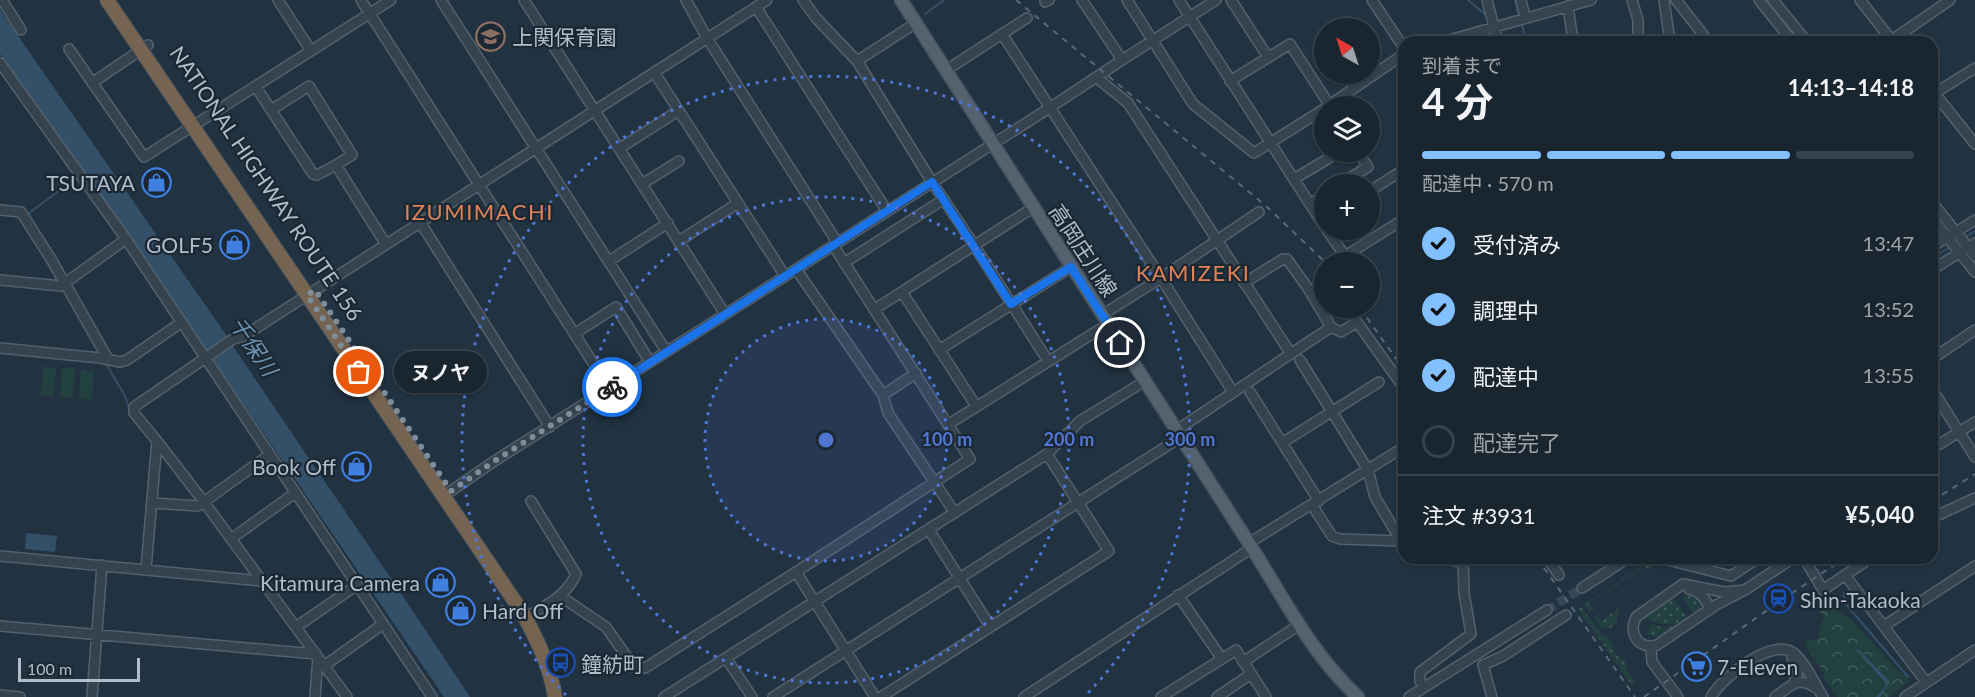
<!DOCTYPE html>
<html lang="ja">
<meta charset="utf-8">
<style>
body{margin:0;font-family:Lato,"Noto Sans JP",sans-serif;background:#222e38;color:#f1f3f6;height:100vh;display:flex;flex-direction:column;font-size:22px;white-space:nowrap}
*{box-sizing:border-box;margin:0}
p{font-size:20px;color:#9fa5ab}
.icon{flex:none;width:33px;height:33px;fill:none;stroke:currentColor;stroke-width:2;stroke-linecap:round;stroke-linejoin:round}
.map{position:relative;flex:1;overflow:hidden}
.details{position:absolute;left:1398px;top:36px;width:540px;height:528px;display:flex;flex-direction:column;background:#192630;border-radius:18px;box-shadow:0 2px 4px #0004,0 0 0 2px #37434c}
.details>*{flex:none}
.needle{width:39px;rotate:321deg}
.tools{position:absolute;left:1314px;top:18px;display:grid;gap:12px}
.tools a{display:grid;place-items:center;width:66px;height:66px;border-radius:50%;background:#192630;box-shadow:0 2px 4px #0004,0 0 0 2px #37434c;font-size:30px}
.scale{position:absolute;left:18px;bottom:15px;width:122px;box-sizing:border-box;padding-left:6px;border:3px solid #b1beca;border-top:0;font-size:16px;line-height:21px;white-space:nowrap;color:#b1beca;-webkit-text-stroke:4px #1b2834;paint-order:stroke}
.pin{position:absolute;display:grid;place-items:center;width:51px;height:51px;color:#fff;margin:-26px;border:3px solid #fff;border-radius:50%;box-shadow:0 2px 6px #0007}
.courier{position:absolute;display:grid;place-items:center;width:60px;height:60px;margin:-30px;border:4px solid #1a73e8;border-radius:50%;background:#fff;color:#222;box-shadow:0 2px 8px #0007}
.bubble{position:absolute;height:42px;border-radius:21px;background:#192630;box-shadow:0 2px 4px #0004,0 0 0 2px #37434c;font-size:20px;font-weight:700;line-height:42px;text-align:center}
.overview em{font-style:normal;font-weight:700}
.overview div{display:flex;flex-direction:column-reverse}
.overview{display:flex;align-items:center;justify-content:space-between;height:102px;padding:0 24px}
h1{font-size:39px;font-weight:700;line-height:45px}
.bar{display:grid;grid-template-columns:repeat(4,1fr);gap:9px 6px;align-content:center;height:72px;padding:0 24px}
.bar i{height:8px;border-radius:4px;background:#37434c}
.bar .active{background:#82c0ff}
.bar p{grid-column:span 4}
.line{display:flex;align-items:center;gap:15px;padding:0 24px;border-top:2px solid #37434c}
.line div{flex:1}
ol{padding:0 24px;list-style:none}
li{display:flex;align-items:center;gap:18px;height:66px}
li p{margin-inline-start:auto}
li .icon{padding:6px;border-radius:50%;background:#82c0ff;color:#111;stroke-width:4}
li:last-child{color:#9fa5ab}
li i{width:33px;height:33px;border:3px solid #37434c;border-radius:50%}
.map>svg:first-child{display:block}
</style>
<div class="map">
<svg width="1975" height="697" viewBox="0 0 1975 697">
<defs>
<pattern id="grass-dots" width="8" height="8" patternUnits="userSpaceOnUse" patternTransform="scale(1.5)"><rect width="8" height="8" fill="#234040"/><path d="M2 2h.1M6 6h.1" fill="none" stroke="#415a5a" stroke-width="1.8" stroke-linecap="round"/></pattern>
<pattern id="park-crowns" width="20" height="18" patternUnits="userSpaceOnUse" patternTransform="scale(1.5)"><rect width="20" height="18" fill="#234040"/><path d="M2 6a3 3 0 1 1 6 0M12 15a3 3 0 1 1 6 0" fill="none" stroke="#415a5a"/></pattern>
</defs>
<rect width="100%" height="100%" fill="#213240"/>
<path fill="url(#grass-dots)" d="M1646 564 1654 566 1648 570 1645 566 1589 603 1593 610 1590 612 1584 605Z
M1684 594C1693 595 1700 597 1701 607L1697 614H1694L1683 598Z
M1669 599 1675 601 1687 616 1685 622C1678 624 1672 625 1664 624 1655 623 1650 617 1640 620Z
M1581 607 1602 634 1609 639 1615 653 1625 662 1626 668 1636 683 1632 686 1578 609Z
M1620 608 1616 623 1609 629 1601 627 1594 618 1597 615 1601 621Z
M1653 624 1660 627 1674 626 1675 629 1660 639 1648 634 1649 628Z"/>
<path fill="url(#park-crowns)" d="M1818 598 1820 600 1823 598C1831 607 1841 611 1850 619 1871 639 1888 663 1910 681L1888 697H1838L1823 677 1825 674 1804 644 1808 640H1815L1819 637 1820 626 1824 617 1813 602Z"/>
<path fill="#234040" d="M43 366 56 368 54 396 41 395Z
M62 368 75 369 73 398 60 397Z
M81 370 94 371 92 400 79 398Z"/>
<path fill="#335068" d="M0 10 229 339 209 353 0 54Z
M231 343C310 461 392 578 470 697H444L211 356Z
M26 533 57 536 55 552 25 549Z
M1858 649 1890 682 1880 697H1876L1884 689 1886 683 1856 650Z"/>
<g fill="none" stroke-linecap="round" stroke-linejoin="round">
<path stroke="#335068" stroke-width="2" d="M1468 0 1487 16
M1515 0 1519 16
M925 14 944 0
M1521 21 1525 37 1524 42
M25 216 79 176
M1965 237 1975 231
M1932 258 1950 247
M105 362 125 396 130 411
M1844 593 1845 603 1908 677"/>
<path stroke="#374755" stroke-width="9" stroke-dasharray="9 4.5" stroke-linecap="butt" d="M1547 610 1582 588"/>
<defs>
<path id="minor" d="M2 0 21 30
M278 0 311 51
M361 0 609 388
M441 0 666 351
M524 0 725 314
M686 0 707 38 837 242
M803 0 816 18 857 61 932 182 974 245 1048 361
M1082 0 1122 60 1216 0
M1127 0 1193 104 1254 153 1324 109
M1179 0 1324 226
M1231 0 1268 57
M1372 0 1404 48
M1487 0 1498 42
M1521 0 1525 17
M1632 0 1638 20V42
M1664 0 1670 42
M1676 0 1709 42
M1759 0 1793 42
M1773 0 1807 42
M1860 0 1893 42
M1045 2 1049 0
M1568 6 1573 42
M756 7 887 211
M1002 34 1027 18
M1892 40 1950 0
M1442 42 1591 0
M69 49 144 157 391 0
M857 61 916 23
M0 63 126 239 432 697
M945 71 1002 34 1161 278 1233 392
M654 72 785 276
M1097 78 1128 103 1291 354
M1230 81 1290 44 1330 106
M92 83 148 45
M256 87 313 174 317 175 336 165 385 243
M1932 90 1975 144
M1935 93 1975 68
M1328 106 1404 54
M271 110 309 86 352 155 336 165
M620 148 678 111
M1294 179 1339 152
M642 184 679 161
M1340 184 1368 167 1358 152
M1370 191 1403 170 1404 171
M1932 202 1975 256
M1310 204 1324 195
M0 210 21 212 51 259 108 359
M1932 218 1975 272
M420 222 550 427
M1327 230 1345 256 1404 219
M679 241 738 203
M1932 247 1975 220
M609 261 668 223
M844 263 944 199
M796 269 883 395 888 413 955 513
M1932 270 1975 243
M0 280 61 286 126 239
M1244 283 1283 259H1287L1307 287 1331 327
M902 292 976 406
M875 309 1034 207
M1102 315 1161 278 1259 212
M574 334 616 307 650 362
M0 348 100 358 120 362 127 360 182 322
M939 350 1071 267
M1932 359 1975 330
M1300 360 1368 470 1375 497 1401 541
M1932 389 1975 457
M1250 392 1319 501
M883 395 916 373
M949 424 1108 324
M1177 430 1331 327 1341 332 1357 322 1404 388
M157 441 204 502 347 697
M1282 443 1379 382
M1932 449 1975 422
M451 491 493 462 1051 107 1122 60
M153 503 198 506 269 455
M1312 505 1332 536 1340 539 1401 541 1404 543
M1932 518 1975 498
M929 530 990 626
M231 539 295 493
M1249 543 1404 447
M0 556 262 581
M1441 558 1463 563
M1547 558 1559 575
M1660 558 1731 576 1758 558
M1804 558 1823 590 1845 575
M1871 558 1845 575 1926 682
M146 569 157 441 134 413V407L233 339 242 337 767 0
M796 572 875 697
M1683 584 1724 592 1745 590 1716 605 1657 645C1638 650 1628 633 1636 617Z
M1582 588 1628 558
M1689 589C1700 592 1707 598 1709 610
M1745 590 1793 558
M1178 595 1222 659 1236 650 1266 697
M560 596 606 627 634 667 645 668 796 572 970 459 833 245
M525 618C546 605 566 597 576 574L531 501
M0 626 316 654
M1884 626 1975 566
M296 627 357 585
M1651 647 1652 662 1678 697
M726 658 752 697
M1792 658C1800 667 1799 674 1793 684
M1243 662 1299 625
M324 666 383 624
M1424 687 1420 681V672L1471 634 1464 593 1463 558
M0 695 20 697
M92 697 102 565
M315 697 318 657
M664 697 1047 454 1080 421 1145 381
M773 697 1181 437
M881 697 1109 551 1047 454
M1024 697 1252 548
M1161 697 1222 659
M1217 697 1251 674
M1409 697 1547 610
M1492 697 1483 665 1503 656 1566 615
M1711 697C1722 678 1773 635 1795 654 1808 666 1814 683 1823 697
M1775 697C1791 686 1798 675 1816 688
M1905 697 1975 650"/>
<path id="major" d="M901 0 1252 548C1284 599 1313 656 1358 697"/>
<path id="highway" d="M107 0 522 612C537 639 550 666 555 697"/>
</defs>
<use href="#minor" stroke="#54616d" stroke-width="12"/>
<use href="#major" stroke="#424f5b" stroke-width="15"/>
<use href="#highway" stroke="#414e5a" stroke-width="16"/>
<use href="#minor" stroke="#35434f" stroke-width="9"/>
<use href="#major" stroke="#53626f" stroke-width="12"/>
<use href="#highway" stroke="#766452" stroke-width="14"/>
<path stroke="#576877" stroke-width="2" stroke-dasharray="6 6" stroke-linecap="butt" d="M1016 0 1266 206 1325 262
M1360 308 1404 370
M1932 501 1975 474
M1537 558 1635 697
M1644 697 1783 599 1845 558"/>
</g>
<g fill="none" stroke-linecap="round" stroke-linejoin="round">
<path stroke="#7f8d9a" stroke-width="6" stroke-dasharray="0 10.8" d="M359 372 307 295 315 290 451 491 493 462 612 387"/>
<path stroke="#1a73e8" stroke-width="8" d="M612 387 932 182 1011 304 1071 267 1120 343"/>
</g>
<circle cx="826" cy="440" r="121" fill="#5175d3" fill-opacity=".12"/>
<g fill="none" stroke="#5175d3" stroke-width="3" stroke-dasharray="3 6">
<circle cx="826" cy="440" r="121"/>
<circle cx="826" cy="440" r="243"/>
<path d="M566 695A364 364 0 1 1 1086 695"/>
</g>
<defs>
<symbol id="school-ring" viewBox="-11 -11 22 22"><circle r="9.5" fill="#1b2834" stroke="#8d6e63" stroke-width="1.5"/><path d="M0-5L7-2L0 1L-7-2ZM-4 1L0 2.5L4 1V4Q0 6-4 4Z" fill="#8d6e63"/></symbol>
<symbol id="shop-ring" viewBox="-11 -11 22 22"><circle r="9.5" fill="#1b2834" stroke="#3f7fe0" stroke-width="1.5"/><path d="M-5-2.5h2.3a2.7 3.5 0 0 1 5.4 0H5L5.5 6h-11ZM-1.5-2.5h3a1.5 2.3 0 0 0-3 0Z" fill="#3f7fe0"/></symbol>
<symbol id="station-ring" viewBox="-11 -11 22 22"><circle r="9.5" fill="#1b2834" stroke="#1a4fb4" stroke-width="1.5"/><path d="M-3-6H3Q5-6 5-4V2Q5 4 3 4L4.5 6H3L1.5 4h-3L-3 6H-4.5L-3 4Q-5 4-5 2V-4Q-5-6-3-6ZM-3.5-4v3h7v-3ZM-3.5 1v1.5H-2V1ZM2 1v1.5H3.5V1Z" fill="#1a4fb4"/></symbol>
<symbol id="bus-ring" viewBox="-11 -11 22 22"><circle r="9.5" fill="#1b2834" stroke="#1a4fb4" stroke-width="1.5"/><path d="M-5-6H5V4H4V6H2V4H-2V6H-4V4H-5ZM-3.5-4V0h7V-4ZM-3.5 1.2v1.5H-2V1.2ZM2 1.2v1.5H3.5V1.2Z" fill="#1a4fb4"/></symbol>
<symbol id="supermarket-ring" viewBox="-11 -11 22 22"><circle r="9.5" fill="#1b2834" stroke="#3f7fe0" stroke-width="1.5"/><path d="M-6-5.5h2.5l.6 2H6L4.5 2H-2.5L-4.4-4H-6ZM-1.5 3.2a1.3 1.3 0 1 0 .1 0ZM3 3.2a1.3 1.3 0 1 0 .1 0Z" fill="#3f7fe0"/></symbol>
</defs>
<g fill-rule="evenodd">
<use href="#school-ring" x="474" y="20" width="33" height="33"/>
<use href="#shop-ring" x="140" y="166" width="33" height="33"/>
<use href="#shop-ring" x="218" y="228" width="33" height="33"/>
<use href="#shop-ring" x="340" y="450" width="33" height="33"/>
<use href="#shop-ring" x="424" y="566" width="33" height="33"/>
<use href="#station-ring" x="1762" y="582" width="33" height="33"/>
<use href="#shop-ring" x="444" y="594" width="33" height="33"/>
<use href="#bus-ring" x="544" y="646" width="33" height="33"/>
<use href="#supermarket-ring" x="1680" y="650" width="33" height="33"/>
</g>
<g text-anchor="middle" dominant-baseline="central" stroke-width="4.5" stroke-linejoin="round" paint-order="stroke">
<g font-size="21" fill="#b1beca" stroke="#1b2834" text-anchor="start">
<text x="512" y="36">上関保育園</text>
<text x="135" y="182" text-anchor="end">TSUTAYA</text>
<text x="213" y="244" text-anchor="end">GOLF5</text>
<text x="336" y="466" text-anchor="end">Book Off</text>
<text x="420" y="582" text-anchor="end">Kitamura Camera</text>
<text x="1800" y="599">Shin-Takaoka</text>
<text x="482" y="610">Hard Off</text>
<text x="581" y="663">鐘紡町</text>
<text x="1717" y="666">7-Eleven</text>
</g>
<g font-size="21" fill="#b1beca" stroke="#1b2834">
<text transform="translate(267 183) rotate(56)">NATIONAL HIGHWAY ROUTE 156</text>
<text transform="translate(1084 250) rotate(57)">高岡庄川線</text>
</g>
<g font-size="22" letter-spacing="1.5" fill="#df8357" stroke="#1b2834">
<text x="479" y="211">IZUMIMACHI</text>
<text x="1193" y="272">KAMIZEKI</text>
</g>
<g font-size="22" font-style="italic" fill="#6f93b1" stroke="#1b2834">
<text transform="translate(254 346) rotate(56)">千保川</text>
</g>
</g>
<circle cx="826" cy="440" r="9" fill="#5175d3" stroke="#1b2834" stroke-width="3"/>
<g font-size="18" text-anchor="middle" font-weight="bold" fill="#5175d3" stroke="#1b2834" stroke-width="4.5" stroke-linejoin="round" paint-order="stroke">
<text x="947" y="446">100 m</text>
<text x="1069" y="446">200 m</text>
<text x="1190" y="446">300 m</text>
</g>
</svg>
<div class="tools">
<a><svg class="needle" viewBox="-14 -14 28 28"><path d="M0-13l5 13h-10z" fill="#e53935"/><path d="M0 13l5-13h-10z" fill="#9fa5ab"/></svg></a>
<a><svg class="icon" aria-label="layers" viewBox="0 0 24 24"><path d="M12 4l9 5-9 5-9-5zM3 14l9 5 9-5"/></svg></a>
<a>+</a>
<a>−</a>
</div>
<div class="scale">100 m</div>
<div class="pin" style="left:359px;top:372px;background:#ea580c"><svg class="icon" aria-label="bag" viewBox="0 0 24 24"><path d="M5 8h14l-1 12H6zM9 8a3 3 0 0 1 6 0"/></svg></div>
<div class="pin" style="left:1120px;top:343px;background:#1f2937"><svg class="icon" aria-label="home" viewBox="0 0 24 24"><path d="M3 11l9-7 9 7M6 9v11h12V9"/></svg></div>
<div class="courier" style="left:612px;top:387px"><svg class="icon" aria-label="bike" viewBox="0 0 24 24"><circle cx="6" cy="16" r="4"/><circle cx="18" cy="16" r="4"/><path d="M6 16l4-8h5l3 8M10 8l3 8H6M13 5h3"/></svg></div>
<div class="bubble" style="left:394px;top:351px;width:93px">ヌノヤ</div>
<section class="details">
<div class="overview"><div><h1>4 分</h1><p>到着まで</p></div><em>14:13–14:18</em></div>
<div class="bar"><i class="active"></i><i class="active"></i><i class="active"></i><i></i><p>配達中 · 570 m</p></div>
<ol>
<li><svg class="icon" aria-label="check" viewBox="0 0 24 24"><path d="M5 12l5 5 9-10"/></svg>受付済み<p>13:47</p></li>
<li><svg class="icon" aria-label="check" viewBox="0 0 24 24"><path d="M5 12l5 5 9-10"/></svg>調理中<p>13:52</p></li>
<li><svg class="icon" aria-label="check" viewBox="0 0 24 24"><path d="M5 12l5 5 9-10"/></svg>配達中<p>13:55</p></li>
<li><i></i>配達完了</li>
</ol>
<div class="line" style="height:78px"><div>注文 #3931</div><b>¥5,040</b></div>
</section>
</div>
